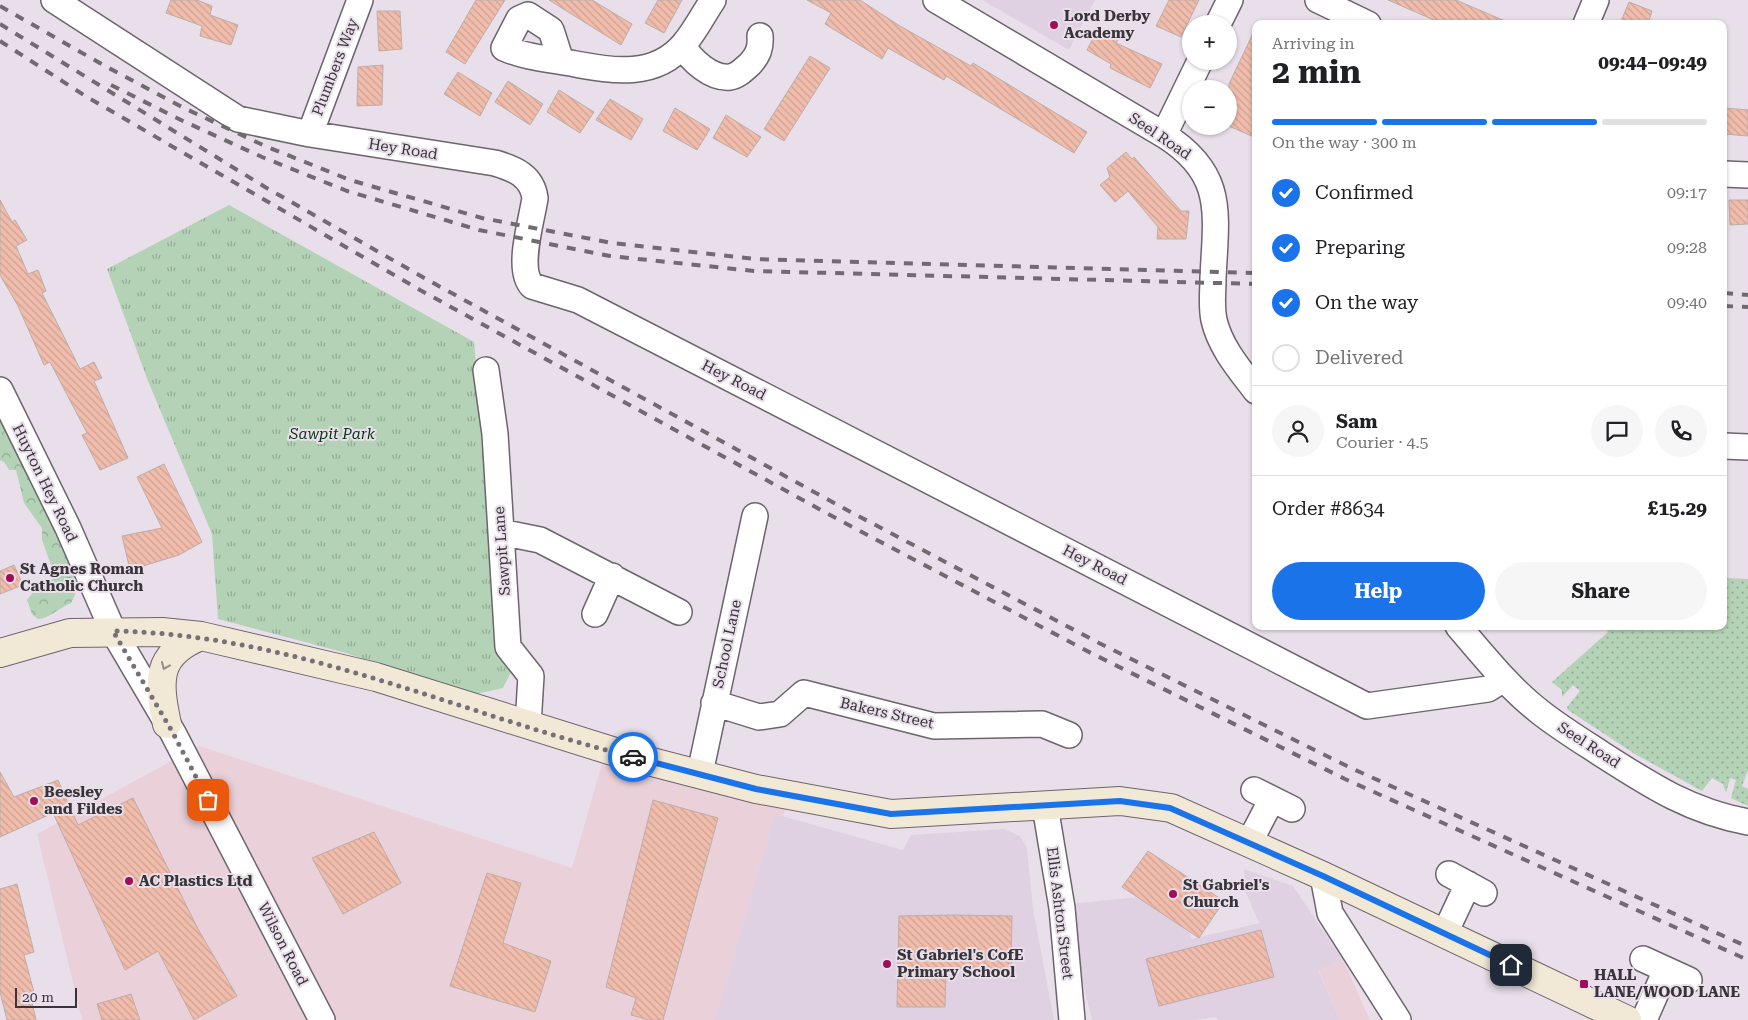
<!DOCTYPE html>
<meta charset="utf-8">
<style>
body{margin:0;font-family:"Roboto Serif",serif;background:#f6f6f6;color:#202124;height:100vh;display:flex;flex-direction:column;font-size:19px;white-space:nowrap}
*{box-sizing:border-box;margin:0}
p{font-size:16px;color:#757577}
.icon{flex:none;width:28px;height:28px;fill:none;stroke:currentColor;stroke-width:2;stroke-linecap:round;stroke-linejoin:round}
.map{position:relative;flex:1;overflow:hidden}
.panel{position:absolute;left:1252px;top:20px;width:475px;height:610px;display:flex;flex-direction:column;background:#fff;border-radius:10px;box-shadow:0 1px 4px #0004}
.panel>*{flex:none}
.buttons{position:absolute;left:1182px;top:15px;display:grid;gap:10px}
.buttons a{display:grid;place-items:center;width:55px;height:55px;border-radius:50%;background:#fff;box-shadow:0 1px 4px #0004;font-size:25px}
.scale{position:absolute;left:15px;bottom:12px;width:62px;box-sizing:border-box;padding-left:5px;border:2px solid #383439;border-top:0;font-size:14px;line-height:18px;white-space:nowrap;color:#383439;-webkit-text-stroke:4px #e9dfea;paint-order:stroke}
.pin{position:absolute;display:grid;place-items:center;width:42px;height:42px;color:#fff;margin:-21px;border-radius:10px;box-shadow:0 2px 8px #0006}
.courier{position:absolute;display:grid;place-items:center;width:50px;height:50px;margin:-25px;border:4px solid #1a73e8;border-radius:50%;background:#fff;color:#222;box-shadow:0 1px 6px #0007}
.summary em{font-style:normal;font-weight:700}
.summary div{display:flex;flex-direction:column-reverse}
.summary{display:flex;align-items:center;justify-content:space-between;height:85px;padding:0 20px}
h1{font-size:32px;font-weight:700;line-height:38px}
.bar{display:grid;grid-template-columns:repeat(4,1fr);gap:8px 5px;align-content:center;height:60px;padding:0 20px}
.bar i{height:6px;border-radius:4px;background:#e0e0e0}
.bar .selected{background:#1a73e8}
.bar p{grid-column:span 4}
.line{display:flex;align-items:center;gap:12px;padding:0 20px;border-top:1px solid #e0e0e0}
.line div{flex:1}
.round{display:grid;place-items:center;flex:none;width:52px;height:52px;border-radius:26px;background:#f6f6f6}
ol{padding:0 20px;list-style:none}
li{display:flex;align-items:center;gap:15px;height:55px}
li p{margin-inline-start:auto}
li .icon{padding:5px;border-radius:50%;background:#1a73e8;color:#fff;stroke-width:4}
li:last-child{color:#757577}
li i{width:28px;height:28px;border:2px solid #e0e0e0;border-radius:50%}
.cta{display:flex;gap:10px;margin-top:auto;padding:10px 20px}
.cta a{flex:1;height:58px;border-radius:30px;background:#1a73e8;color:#fff;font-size:20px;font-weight:700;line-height:58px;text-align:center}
.cta a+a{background:#f6f6f6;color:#202124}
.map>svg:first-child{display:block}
</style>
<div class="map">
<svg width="1748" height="1020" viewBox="0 0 1748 1020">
<defs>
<pattern id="grass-dots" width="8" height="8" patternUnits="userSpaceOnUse" patternTransform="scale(1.25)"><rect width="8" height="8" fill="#b3d2b6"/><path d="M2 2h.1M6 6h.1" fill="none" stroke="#93ab95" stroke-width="1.8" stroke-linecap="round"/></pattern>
<pattern id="forest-crowns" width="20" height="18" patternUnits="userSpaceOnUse" patternTransform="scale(1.25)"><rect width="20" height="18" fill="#b3d2b6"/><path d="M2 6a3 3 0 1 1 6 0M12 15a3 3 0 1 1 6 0" fill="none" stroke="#93ab95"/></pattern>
<pattern id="park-tufts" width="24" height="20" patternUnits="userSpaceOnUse" patternTransform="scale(1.25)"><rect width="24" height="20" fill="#b3d2b6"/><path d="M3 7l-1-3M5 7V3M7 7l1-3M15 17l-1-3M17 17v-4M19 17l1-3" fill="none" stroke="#93ab95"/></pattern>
<pattern id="building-back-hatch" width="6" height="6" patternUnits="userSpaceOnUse" patternTransform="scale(1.25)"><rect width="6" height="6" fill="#f0bcab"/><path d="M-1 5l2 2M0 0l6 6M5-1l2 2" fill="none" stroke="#cfa294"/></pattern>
</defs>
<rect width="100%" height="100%" fill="#e9dfea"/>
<path fill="#ead1d9" d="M199 746 572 868 603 760 785 809 733 1020H82L37 834Z
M1343 960 1370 1020H1340L1318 969Z"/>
<path fill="#e0d1e2" d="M982 0H1095L1069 50Z
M775 814 903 850 911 835 1004 829 1020 836 1027 848 1033 909 1054 1020H715Z
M1244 869 1293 886 1343 960 1318 970 1340 1020H1218L1216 1017 1196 1020H1092L1081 974 1070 904 1139 897 1188 929 1192 939 1259 923 1246 893Z"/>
<path fill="url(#grass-dots)" d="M1724 578 1748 579V770L1742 786 1748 789V806L1731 798 1736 780 1730 778 1726 793 1723 784 1712 778 1702 791 1635 754 1568 710 1567 707 1580 691 1573 685 1562 697V690L1552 682 1608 632 1604 626H1724Z"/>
<path fill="url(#forest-crowns)" d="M0 405 26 472 34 481 60 540 76 583 75 595 71 603C60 607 49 619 38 619L32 614 27 600 34 591 53 579 51 565 42 540V528L24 503 16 470H9L5 463 0 460Z"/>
<path fill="url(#park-tufts)" d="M229 205 474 342 488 491 513 668 503 688 471 695 346 653 218 619 212 534 148 381 107 269Z"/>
<path fill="url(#building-back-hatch)" stroke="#bdaeaa" d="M171 0H197L212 6 210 15 238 25 231 45 200 36 202 26 166 13Z
M476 0H505L465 64 446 52Z
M549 0H592L632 24 621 45Z
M658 0H682L664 33 645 23Z
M807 0H860L900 26 971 66 973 63 1087 132 1074 153 946 76 944 80 888 48 882 59 825 24 831 13Z
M1169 0H1199L1181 37 1156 26Z
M1388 0H1456L1512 24H1443Z
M1629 2 1652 11 1648 24H1620Z
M377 11H400L402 49 379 51Z
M1099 27 1120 37 1116 43 1162 64 1150 88 1110 68 1111 64 1087 50Z
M1256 27V138L1229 126V84Z
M810 56 830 68 784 141 764 129Z
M383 65 382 105 357 106 358 67Z
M458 72 492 93 480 116 444 94Z
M508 81 543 104 530 125 495 102Z
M559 90 594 112 580 133 547 112Z
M610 99 643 119 631 140 596 120Z
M675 108 710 129 697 150 663 131Z
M1724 108 1748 110V136L1724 134Z
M726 115 761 137 747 157 713 138Z
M1126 152 1132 159 1134 157 1181 211H1189L1186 239H1157L1158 227 1128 191 1115 202 1100 185 1110 177 1107 168Z
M0 200 12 222 15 220 27 240 16 246 28 274 38 270 46 291 42 293 80 369 94 362 102 378 94 381 128 458 100 470 82 435 87 433 50 362 44 365 18 306 0 275Z
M1729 200H1748V224L1730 225Z
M164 464 202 542 179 555 130 570 122 536 162 528 137 477Z
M14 565 23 585 0 594V571Z
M0 772 14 797 58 780 78 825 133 798 198 929 237 996 194 1020 158 951 125 970 53 813 0 837Z
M653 800 718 818 663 1020H649L631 1015 636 998 606 987Z
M374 832 401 883 343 914 312 858Z
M1148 851 1224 901 1199 938 1122 887Z
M487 873 521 883 503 943 551 961 535 1012 450 986Z
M17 884 34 952 24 955 35 996 31 998 36 1020H7L0 992V889Z
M954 915 1012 916 1011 969 946 968 945 1007H897L899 916Z
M1261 930 1274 977 1159 1006 1146 959Z
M131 994 140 1020H102L97 1004Z"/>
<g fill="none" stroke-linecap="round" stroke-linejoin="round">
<defs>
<path id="street" d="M54 0 238 119 310 134 495 163C515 169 532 176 535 198 532 220 516 269 532 286L578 300 1367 706 1488 689 1504 679
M936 0 1164 135C1226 174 1216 213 1213 278 1213 292 1211 306 1214 320 1220 347 1240 370 1256 391
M1318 0 1368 24
M1218 24 1230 0
M1586 24 1596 0
M683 46C691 60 711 79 730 77 738 76 744 69 750 64 758 55 761 48 760 36
M561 61 551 30 528 15 519 19 504 48C524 57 548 59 570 63 609 70 654 80 684 44 695 31 703 15 713 0
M310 134 360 0
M1164 135 1200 61
M1724 174 1748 175
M486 370 495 434 508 647 531 676 528 725
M0 390 68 528 113 631 173 733 322 1020
M1724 446 1748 447
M501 532 540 540 679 612
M595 614 612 576
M1458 626C1484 656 1509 688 1540 712 1559 727 1580 740 1600 753 1650 785 1689 811 1748 822
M714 703 759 717 780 714 804 693 934 726 1042 724 1069 735
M700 773 755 516
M1254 790 1292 809
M1045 806 1062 908 1072 1020
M1249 843 1272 799
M1449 874 1484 893
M1323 876 1330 913 1398 1020
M1445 933 1468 884
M1643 959 1689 980
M1644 1020 1666 970"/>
<path id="secondary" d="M0 653 70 633 162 632 201 636 376 677 625 755 756 789 891 814 1120 801 1171 808 1323 876 1627 1020
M167 724C158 682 155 654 201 636"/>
</defs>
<use href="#street" stroke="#6d646e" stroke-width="28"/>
<use href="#secondary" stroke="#6d646e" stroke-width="30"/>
<use href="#street" stroke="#fff" stroke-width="25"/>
<use href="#secondary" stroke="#f1e8d5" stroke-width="28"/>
<path stroke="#706a71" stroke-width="4" stroke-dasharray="9 9" stroke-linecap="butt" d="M0 6 105 66 184 108 265 146 350 180 482 218 612 243 755 259 1256 273
M0 24 265 187 426 279 847 510 1097 642 1351 768 1748 947
M0 41 87 97 420 290 841 521 1091 653 1345 779 1748 960
M111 85 183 121 262 157 347 191 479 230 610 256 754 271 1256 284
M1724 293 1748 295
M1724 306 1748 307"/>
</g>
<defs><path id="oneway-chevron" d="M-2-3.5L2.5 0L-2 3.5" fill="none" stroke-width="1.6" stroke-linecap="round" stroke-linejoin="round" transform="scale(1.25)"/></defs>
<use stroke="#948e87" href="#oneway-chevron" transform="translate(165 666) rotate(113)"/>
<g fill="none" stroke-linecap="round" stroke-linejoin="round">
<path stroke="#767077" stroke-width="5" stroke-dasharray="0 9" d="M208 800 173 733 113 631C295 634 459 714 633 757"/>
<path stroke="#1a73e8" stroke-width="6" d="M633 757 756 789 891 814 1120 801 1170 808 1323 876 1511 965"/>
</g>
<g fill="#a00e55" stroke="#e9dfea" stroke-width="2">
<circle cx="1054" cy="25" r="5"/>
<circle cx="10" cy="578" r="5"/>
<circle cx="34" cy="801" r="5"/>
<circle cx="129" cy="881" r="5"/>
<circle cx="1173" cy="894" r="5"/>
<circle cx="887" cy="964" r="5"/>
<rect x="1579" y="979" width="10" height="10" rx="2.5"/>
</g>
<g text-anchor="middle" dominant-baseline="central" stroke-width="4" stroke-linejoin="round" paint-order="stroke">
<g font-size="15" font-weight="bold" fill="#383439" stroke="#e9dfea" text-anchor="start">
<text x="1064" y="16">Lord Derby<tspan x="1064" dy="17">Academy</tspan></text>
<text x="20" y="569">St Agnes Roman<tspan x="20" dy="17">Catholic Church</tspan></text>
<text x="44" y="792">Beesley<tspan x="44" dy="17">and Fildes</tspan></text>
<text x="139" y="881">AC Plastics Ltd</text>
<text x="1183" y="885">St Gabriel's<tspan x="1183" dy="17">Church</tspan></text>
<text x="897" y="955">St Gabriel's CofE<tspan x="897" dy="17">Primary School</tspan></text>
<text x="1594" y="975">HALL<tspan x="1594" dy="17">LANE/WOOD LANE</tspan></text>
</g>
<g font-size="15" fill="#383439" stroke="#e9dfea">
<text transform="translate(335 67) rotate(-69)">Plumbers Way</text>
<text transform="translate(1160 136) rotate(34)">Seel Road</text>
<text transform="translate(403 149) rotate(9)">Hey Road</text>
<text transform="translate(734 380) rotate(27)">Hey Road</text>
<text transform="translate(45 483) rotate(64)">Huyton Hey Road</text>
<text transform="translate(502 551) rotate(-94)">Sawpit Lane</text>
<text transform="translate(1095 565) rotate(27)">Hey Road</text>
<text transform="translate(727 644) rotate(-78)">School Lane</text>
<text transform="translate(887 713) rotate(13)">Bakers Street</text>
<text transform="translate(1589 745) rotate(33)">Seel Road</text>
<text transform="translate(1060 913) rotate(83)">Ellis Ashton Street</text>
<text transform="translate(283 944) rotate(63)">Wilson Road</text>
</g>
<g font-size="15" font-style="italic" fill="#093615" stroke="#e9dfea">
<text x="332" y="434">Sawpit Park</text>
</g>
</g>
</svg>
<div class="buttons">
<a>+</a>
<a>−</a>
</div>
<div class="scale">20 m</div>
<div class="pin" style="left:208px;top:800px;background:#ea580c"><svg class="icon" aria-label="bag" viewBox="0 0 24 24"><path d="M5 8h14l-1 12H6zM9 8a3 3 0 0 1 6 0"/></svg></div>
<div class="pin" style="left:1511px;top:965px;background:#1f2937"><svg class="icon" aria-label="home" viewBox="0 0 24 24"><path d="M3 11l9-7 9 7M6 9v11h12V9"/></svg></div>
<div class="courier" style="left:633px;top:757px"><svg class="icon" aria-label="car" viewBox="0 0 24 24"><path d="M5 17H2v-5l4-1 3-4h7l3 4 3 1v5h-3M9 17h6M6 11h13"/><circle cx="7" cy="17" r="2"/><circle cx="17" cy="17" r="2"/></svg></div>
<section class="panel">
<div class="summary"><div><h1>2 min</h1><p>Arriving in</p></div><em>09:44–09:49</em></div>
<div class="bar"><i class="selected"></i><i class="selected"></i><i class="selected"></i><i></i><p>On the way · 300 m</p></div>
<ol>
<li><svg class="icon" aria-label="check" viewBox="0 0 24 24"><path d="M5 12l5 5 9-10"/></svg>Confirmed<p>09:17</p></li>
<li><svg class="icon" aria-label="check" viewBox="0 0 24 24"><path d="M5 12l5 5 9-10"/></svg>Preparing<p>09:28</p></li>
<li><svg class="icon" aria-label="check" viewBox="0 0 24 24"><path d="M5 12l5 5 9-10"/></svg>On the way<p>09:40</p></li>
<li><i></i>Delivered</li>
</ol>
<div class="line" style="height:90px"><a class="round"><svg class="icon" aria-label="person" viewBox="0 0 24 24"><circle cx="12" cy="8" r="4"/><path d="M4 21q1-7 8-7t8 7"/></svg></a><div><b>Sam</b><p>Courier · 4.5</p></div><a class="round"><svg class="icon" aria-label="chat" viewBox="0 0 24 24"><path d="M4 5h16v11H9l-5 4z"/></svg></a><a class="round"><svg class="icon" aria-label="phone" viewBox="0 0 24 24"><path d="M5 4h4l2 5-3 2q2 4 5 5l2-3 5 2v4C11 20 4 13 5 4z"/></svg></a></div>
<div class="line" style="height:65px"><div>Order #8634</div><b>£15.29</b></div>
<div class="cta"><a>Help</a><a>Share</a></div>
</section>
</div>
